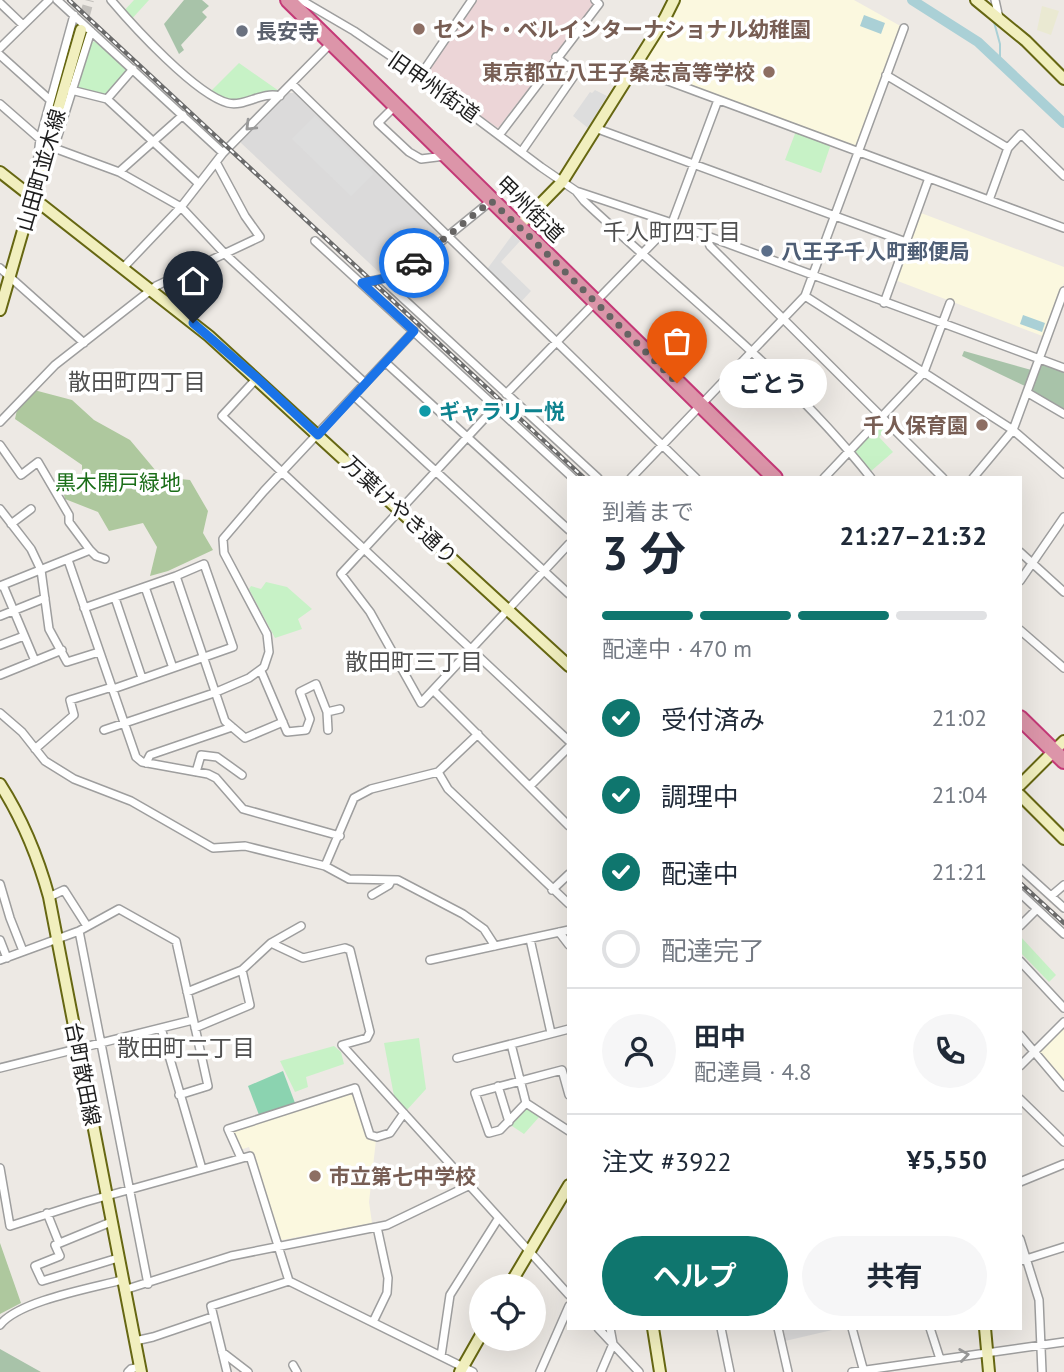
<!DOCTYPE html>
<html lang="ja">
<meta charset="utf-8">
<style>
body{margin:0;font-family:"PT Sans","Noto Sans JP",sans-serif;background:#f6f6f7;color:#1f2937;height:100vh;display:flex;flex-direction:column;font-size:26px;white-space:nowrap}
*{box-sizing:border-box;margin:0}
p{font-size:23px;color:#747a83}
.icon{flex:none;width:38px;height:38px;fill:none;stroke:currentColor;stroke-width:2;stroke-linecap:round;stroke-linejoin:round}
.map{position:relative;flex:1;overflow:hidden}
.details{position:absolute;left:567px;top:476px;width:455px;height:854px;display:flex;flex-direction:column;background:#fff;border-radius:0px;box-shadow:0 7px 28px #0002}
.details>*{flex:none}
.tools{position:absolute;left:469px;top:1274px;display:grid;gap:14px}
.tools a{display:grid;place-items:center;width:77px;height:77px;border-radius:50%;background:#fff;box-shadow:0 7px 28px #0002;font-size:35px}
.pin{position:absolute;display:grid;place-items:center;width:60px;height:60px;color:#fff;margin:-72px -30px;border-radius:50% 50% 50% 0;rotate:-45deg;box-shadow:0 0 7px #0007}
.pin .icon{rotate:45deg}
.courier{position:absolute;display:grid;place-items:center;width:70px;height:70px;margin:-35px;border:5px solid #1a73e8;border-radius:50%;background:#fff;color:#222;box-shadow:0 2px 9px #0007}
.bubble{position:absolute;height:49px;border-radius:24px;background:#fff;box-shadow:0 7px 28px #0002;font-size:23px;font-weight:700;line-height:49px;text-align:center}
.head em{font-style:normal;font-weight:700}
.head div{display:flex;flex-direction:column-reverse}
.head{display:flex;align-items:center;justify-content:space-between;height:119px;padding:0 35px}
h1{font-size:46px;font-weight:700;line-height:52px}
.bar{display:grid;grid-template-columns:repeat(4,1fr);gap:10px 7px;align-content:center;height:84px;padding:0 35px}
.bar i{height:9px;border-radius:5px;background:#e0e1e3}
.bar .current{background:#0f766e}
.bar p{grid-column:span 4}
.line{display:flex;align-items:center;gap:18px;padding:0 35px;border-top:2px solid #e0e1e3}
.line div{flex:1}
.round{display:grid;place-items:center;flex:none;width:74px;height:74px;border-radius:37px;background:#f6f6f7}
ol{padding:0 35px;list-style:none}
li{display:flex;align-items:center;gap:21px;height:77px}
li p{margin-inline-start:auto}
li .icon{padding:7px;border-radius:50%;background:#0f766e;color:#fff;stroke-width:4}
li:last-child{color:#747a83}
li i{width:38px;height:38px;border:4px solid #e0e1e3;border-radius:50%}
.action{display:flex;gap:14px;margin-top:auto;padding:14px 35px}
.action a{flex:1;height:80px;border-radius:42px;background:#0f766e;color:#fff;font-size:28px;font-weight:700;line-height:80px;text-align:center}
.action a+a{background:#f6f6f7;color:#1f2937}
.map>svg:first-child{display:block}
</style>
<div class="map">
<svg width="1064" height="1372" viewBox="0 0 1064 1372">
<rect width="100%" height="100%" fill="#ede9e4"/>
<path fill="#dbdada" d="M289 93H294L439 234 401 269 386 276 382 275 241 143V140Z
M782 1328H841L785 1341Z"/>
<path fill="#ecd5d7" d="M475 0H592L595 3 498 128 428 79 427 73Z"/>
<path fill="#fbf8df" d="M681 0H854L904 28 859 149 641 68Z
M921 213 1064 267V283L1045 337 895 280Z
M1064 1027V1083L1040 1054V1051Z
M355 1093 376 1140 369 1202 372 1223 282 1240 279 1239 249 1147 240 1150 232 1131 233 1129Z"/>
<path fill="#eae9d2" d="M1042 6 1059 11 1051 35 1037 30Z"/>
<path fill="#aec89e" d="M34 390 72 400 94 420 130 440 161 477 190 480 208 511 203 533 213 550 168 571 150 576 157 547 143 523 109 531 98 512 65 499 63 491 82 486V465L15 419 18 405Z
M0 1243 21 1303 0 1314Z"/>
<path fill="#a8c3a9" d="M184 0H202L209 6 202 12 207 17 181 45 184 50 179 54 164 24Z
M964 351 1035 371 1038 362 1064 371V414L1028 393 1029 388 962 356Z
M0 1349 41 1372H0Z"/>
<path fill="#c7f2c6" d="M134 0H149L129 22 122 13Z
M94 41 129 70 106 96 76 87 91 44Z
M239 63 279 91 232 101 210 92Z
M796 131 831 144 821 173 785 160Z
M885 422 889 427 879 437 893 452 870 472 852 450 879 423Z
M266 582 287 587 312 609 298 619 302 629 275 638 249 589 251 586 261 589Z
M1020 936 1056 975 1049 982 1020 952Z
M419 1038 426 1089 406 1111 394 1096 384 1043Z
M334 1046 341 1052 344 1064 306 1077 308 1087 295 1092 280 1061Z
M526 1107 540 1116 524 1134 509 1124Z"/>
<path fill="#8bd3b0" d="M283 1071 295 1103 259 1115 248 1086Z"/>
<path fill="#ddd" d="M595 90 607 96 588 128 573 116 590 92 592 93Z
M315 116 373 174 351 196 292 139Z
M513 234 520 241 501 262 531 291 519 304 485 272Z"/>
<path fill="#aad0d6" d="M864 15 885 23 881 34 860 26Z
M1023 315 1045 323 1042 332 1020 324Z"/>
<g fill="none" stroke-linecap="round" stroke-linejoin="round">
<path stroke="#aad0d6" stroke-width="2" d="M994 22 1000 44V63"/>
<path stroke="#aad0d6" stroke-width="10" d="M912 0 978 42 1064 123"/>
<path stroke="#c3c0bc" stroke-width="10" stroke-dasharray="10 5" stroke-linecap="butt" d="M81 30 89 0"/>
<defs>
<path id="street" d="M57 0 223 153
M111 0C133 26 196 95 228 103 245 107 262 91 280 96
M301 0 354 31 420 76 541 167 576 191 672 223 1064 368
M995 0 999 18
M0 3 23 25
M0 48 49 0
M0 55 50 100
M633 68 1064 228
M886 75 1008 148 989 200
M420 76 472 0
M292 84 696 478
M71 90 107 99 198 183
M107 99 133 69
M0 104 40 139
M394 107 378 123 409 152 421 159 445 156
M595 128 906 242
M500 134 599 4 595 0
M54 148 119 172 181 207 225 254 365 383
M1008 148 1021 134 1064 176
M522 151 576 73 556 57
M46 162 54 148 91 31
M37 164 40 139 74 15
M119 172 183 115
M576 191 584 201C681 292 788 373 871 478
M706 236 710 246 943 478
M315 241 573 478
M0 268 84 343
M123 268 181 207 223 153 331 43
M383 280 598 478
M362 283 396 276 406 270 491 201
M805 296 1013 430 1064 474
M884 303 929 178
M385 362 569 530
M257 378 222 416 569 741
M1028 393 1064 414
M506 394 672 223 718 100
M354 396 569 594
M496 406 341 574 370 612 421 703 569 544
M0 422 55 365 156 286 260 237 245 216 216 162
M0 445 21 475 38 462 69 515V522L90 550 0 586
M631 478 805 296 904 28
M824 478 924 372 950 303
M973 478 1013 430 1064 291
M0 509 31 549 41 570 49 629 67 662 99 652
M11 524 31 509
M90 550 96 556 105 559
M1020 552 1064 592
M68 560 136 757 142 762 208 774 216 778 243 809 340 836
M1020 581 1064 517
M3 585 35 661
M145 587 173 668
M115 598 142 678
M84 608 176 576 225 721 245 738 283 722
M0 616 45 598
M1020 630 1064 668
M0 645 24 636
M261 671 287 732 306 730 310 719 300 692 316 684 327 712 340 709
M0 675 62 650
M113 689 233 647 204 564 176 576
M433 690 569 826
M327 712 328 730
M0 713 22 732 45 761 74 779 131 801 213 848 245 846 325 866 349 879 398 880 463 914 484 929 495 946
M104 730 214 693 249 678 264 667 269 652 267 634 224 553 223 539 264 491 414 331
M35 749 74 715 70 700 112 687
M146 763 150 755 232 727
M196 772 201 755 217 757 242 775
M438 772 448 789 569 904
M531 785 569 747
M325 866 354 798 371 789 438 772 478 734
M1020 868 1064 908
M0 884 10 918 23 951
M552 890 569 874
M1020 893 1064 934
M372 895 389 885 391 881
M1051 896 1064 885
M49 897 64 890 87 926
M1020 926 1037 909
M79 931 148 1284
M559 932 569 945
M530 939 551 1033
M0 940 7 958
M271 943 301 926
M0 960 79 931 119 909 176 941 208 1086 179 1095
M430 960 569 930
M1020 961 1064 1008
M187 992 242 970 271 943 303 958 345 948 350 950 370 1032 367 1038 342 1045 569 1295
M161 1028 202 1169
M195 1028 250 1005 242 970
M1020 1035 1064 1087
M511 1044 526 1103 569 1131
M457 1058 569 1029
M1020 1066 1064 1022
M0 1068 193 1020
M498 1086 509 1122
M1020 1099 1064 1142
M526 1103 500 1130 489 1133 475 1093 562 1070 569 1095
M241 1158 228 1129 355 1088 370 1135 377 1137 390 1133 404 1113
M0 1168 10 1226 85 1202 250 1156 289 1281
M1020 1182 1064 1164
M47 1213 59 1243
M111 1222 55 1245 60 1256 35 1266 42 1281 118 1258
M1020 1239 1039 1300 1042 1372
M1020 1261 1064 1247
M124 1290 231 1256 387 1225 468 1186
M373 1322 387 1293 388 1278 377 1227
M0 1325C18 1301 92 1288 122 1280
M598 1328 639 1372
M721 1328 730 1372
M778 1328 788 1372
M852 1328 864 1372
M930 1328 940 1359
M135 1341 153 1337 212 1317
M222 1352 248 1372
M441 1356 450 1295 498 1219
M293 1365 297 1372
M128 1372 131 1369 140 1367
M227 1372 211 1306 289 1281 473 1372
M540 1372 569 1306
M601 1372 613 1344 610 1328
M852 1372 1064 1342"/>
<path id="secondary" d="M976 0 1026 41 1064 79
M0 172 209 336 569 666
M518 227 562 182 665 18 674 0
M0 310 81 30
M0 784C23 820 38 857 49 897L141 1372
M1020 785 1064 741
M1020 795 1064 839
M509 1286 569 1185
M653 1328 660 1372
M985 1328 989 1372
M460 1372 481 1335"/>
<path id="highway" d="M288 0 775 478
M1020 718 1064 761"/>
</defs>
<use href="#street" stroke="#9e9e9e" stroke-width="10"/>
<use href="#secondary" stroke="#666712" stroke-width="14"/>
<use href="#highway" stroke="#c43977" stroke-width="18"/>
<use href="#street" stroke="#fff" stroke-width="7"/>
<use href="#secondary" stroke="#f1efbe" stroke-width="10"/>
<use href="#highway" stroke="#dc95a9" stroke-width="14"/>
<defs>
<path id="rail" d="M69 0 584 478
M1020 883 1064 923"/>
</defs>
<use href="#rail" stroke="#6b6b6b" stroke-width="4.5"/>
<use href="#rail" stroke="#fff" stroke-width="2" stroke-dasharray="5" stroke-linecap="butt"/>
</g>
<defs><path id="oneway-chevron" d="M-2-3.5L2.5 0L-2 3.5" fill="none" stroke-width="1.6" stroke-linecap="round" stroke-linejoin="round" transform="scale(1.75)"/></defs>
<g stroke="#999">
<use href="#oneway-chevron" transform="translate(250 126) rotate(135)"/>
<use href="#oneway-chevron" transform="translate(964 1355) rotate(-8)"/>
</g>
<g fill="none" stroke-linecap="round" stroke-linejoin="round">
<path stroke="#666463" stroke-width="7" stroke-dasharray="0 12.6" d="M414 263 491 201 530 237 677 383"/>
<path stroke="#1a73e8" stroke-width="9" d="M193 323 257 378 318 435 414 331 362 283 397 276 414 263"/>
</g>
<g fill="#8d6e63" stroke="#fff" stroke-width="2.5">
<circle cx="419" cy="29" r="7"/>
<circle cx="769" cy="72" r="7"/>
<circle cx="982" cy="425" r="7"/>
<circle cx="315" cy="1176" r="7"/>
</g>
<circle fill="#6b7280" stroke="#fff" stroke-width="2.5" cx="242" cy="31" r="7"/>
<circle fill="#5c6f8a" stroke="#fff" stroke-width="2.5" cx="767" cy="251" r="7"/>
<circle fill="#0f9aa8" stroke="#fff" stroke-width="2.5" cx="425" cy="411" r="7"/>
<g text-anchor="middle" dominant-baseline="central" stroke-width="7" stroke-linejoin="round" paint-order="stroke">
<g font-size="21" font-weight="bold" fill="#785e54" stroke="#fff" text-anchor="start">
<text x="433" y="29">セント・ベルインターナショナル幼稚園</text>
<text x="755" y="72" text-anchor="end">東京都立八王子桑志高等学校</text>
<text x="968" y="425" text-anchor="end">千人保育園</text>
<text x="329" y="1176">市立第七中学校</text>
</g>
<g font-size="21" font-weight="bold" fill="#5b616d" stroke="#fff" text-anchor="start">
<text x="256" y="31">長安寺</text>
</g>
<g font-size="21" fill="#1d1d1d" stroke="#fff">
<text transform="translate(434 87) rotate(35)">旧甲州街道</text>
<text transform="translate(41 170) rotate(-74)">山田町並木線</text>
<text transform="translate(530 209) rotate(44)">甲州街道</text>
<text transform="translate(400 510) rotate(43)">万葉けやき通り</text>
<text transform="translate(83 1074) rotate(79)">台町散田線</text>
</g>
<g font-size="21" font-weight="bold" fill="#4e5e75" stroke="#fff" text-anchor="start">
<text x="781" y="251">八王子千人町郵便局</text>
</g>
<g font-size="21" font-weight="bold" fill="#0d838f" stroke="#fff" text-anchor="start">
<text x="439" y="411">ギャラリー悦</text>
</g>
<g font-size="21" fill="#1a6e18" stroke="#fff">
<text x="118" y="482">黒木開戸緑地</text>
</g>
<g font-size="23" fill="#505050" stroke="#fff">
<text x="672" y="231">千人町四丁目</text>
<text x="137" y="381">散田町四丁目</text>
<text x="414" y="661">散田町三丁目</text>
<text x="186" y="1047">散田町二丁目</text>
</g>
</g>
</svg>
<div class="tools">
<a><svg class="icon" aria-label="locate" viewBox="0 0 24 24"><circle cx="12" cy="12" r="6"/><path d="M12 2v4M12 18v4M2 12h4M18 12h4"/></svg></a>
</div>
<div class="pin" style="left:677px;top:383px;background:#ea580c"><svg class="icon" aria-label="bag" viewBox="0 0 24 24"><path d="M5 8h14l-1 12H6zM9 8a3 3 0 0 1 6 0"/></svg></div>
<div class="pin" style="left:193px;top:323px;background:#1f2937"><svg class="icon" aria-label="home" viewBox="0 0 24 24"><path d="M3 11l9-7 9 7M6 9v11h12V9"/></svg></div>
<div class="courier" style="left:414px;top:263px"><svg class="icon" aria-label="car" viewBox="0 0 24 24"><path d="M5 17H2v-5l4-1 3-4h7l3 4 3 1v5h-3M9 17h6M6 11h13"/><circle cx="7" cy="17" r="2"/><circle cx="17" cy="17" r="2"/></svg></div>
<div class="bubble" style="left:719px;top:359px;width:108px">ごとう</div>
<section class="details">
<div class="head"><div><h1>3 分</h1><p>到着まで</p></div><em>21:27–21:32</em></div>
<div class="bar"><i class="current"></i><i class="current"></i><i class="current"></i><i></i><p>配達中 · 470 m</p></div>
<ol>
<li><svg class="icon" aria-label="check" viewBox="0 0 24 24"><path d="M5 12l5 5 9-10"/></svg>受付済み<p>21:02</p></li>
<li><svg class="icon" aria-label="check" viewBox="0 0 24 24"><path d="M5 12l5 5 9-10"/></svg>調理中<p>21:04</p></li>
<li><svg class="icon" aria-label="check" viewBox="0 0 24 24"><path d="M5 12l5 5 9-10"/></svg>配達中<p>21:21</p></li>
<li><i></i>配達完了</li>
</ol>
<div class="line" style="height:126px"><a class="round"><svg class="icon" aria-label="person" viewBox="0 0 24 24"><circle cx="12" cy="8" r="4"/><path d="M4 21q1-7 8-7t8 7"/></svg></a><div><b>田中</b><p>配達員 · 4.8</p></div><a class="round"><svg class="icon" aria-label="phone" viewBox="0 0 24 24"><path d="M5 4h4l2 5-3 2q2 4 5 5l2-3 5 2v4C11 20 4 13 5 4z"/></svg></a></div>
<div class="line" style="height:91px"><div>注文 #3922</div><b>¥5,550</b></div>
<div class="action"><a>ヘルプ</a><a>共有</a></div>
</section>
</div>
